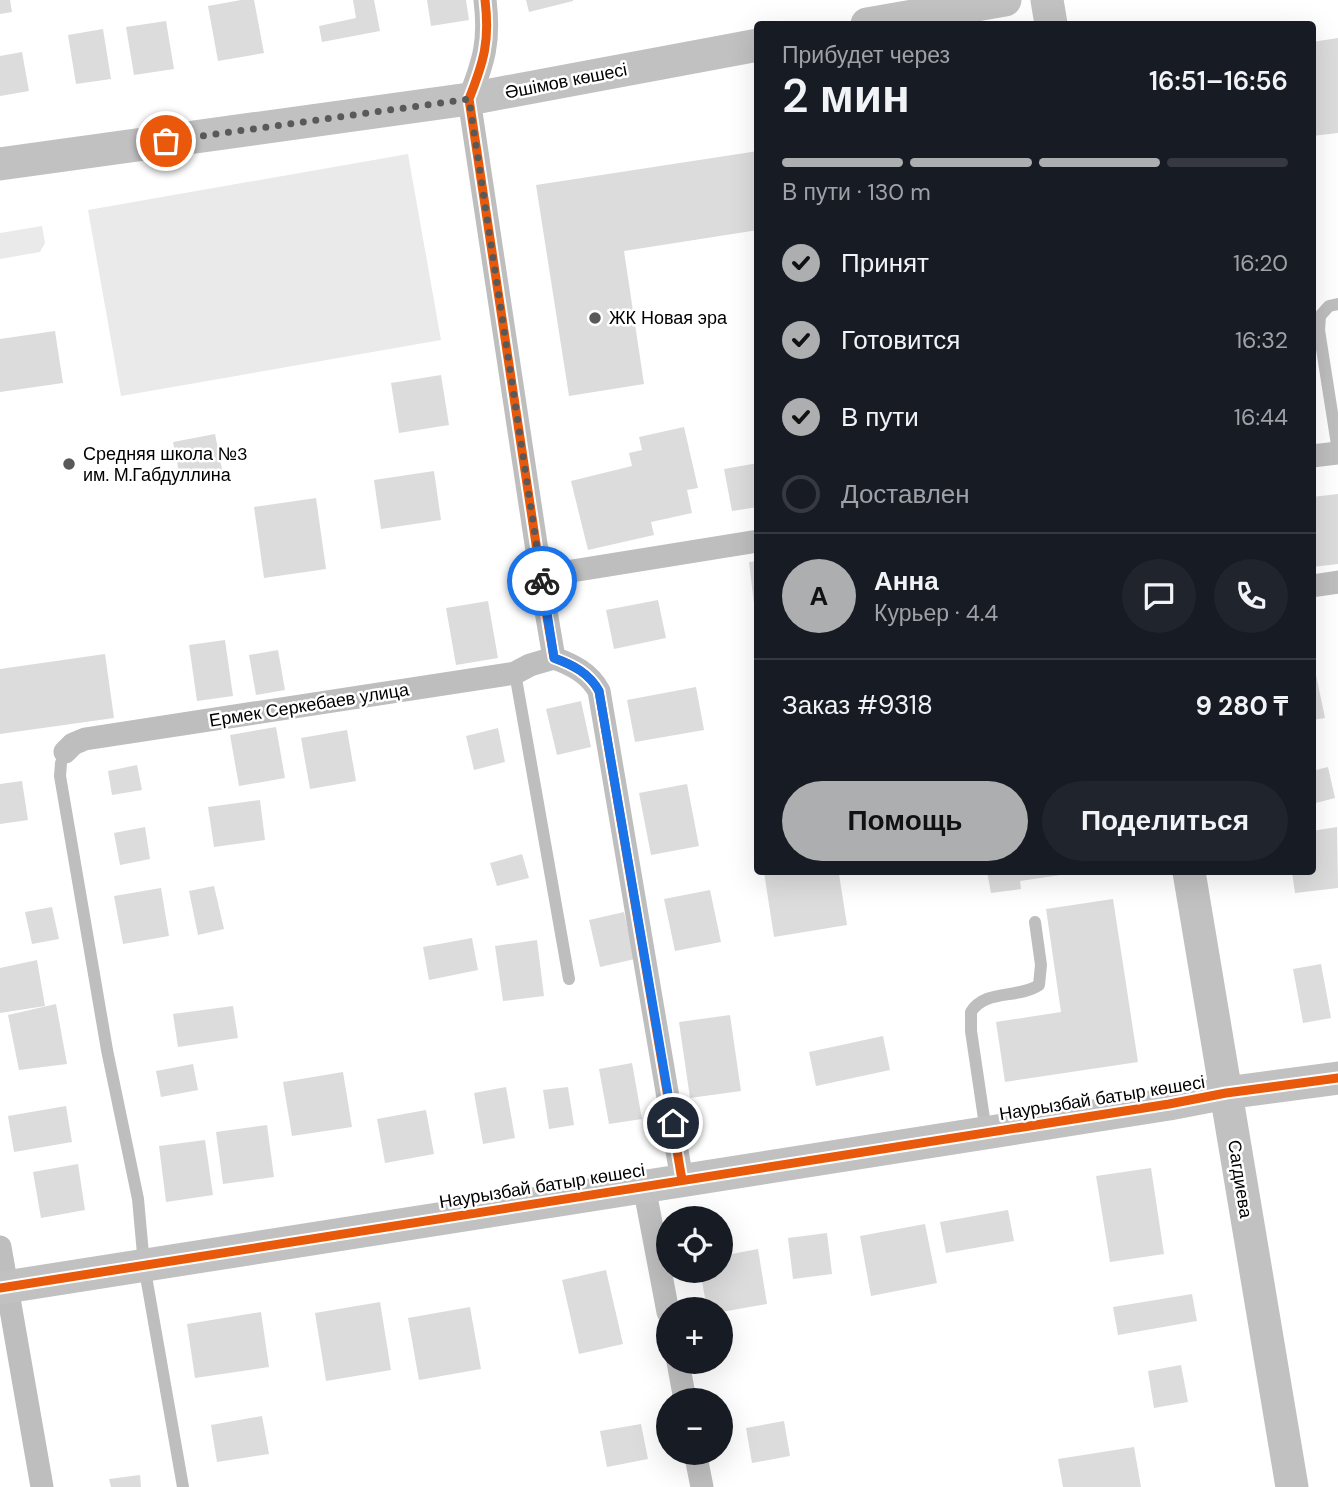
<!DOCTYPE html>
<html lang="ru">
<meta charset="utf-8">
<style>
body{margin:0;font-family:"DM Sans",sans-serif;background:#20242c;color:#f1f3f6;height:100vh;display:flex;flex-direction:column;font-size:26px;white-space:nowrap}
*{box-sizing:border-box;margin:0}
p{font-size:23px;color:#9ea1a6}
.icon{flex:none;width:38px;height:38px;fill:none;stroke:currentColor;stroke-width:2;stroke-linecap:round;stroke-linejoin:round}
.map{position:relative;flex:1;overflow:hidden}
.side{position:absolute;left:754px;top:21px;width:562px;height:854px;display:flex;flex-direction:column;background:#171b24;border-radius:7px;box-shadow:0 7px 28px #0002}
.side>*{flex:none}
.controls{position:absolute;left:656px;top:1206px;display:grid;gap:14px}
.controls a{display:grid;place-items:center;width:77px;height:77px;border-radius:50%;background:#171b24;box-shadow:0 7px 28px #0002;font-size:35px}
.pin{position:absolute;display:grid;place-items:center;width:60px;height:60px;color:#fff;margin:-30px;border:4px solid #fff;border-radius:50%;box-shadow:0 2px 7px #0007}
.courier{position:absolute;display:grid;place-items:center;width:70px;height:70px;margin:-35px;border:5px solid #1a73e8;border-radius:50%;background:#fff;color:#222;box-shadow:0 2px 9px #0007}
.overview em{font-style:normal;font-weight:600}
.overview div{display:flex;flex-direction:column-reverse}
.overview{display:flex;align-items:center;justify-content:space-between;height:119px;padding:0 28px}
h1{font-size:46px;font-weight:600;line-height:52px}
.bar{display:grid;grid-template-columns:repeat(4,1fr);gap:10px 7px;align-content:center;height:84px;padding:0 28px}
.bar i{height:9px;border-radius:5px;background:#363941}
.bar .on{background:#adaeaf}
.bar p{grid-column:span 4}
.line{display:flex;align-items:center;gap:18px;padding:0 28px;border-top:2px solid #363941}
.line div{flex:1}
.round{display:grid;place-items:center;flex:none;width:74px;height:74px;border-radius:37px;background:#20242c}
ol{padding:0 28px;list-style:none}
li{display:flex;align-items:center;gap:21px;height:77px}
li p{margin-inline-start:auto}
li .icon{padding:7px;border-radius:50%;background:#adaeaf;color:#111;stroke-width:4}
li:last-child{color:#9ea1a6}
li i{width:38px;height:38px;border:4px solid #363941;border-radius:50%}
.button{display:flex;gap:14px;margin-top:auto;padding:14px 28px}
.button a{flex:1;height:80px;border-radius:42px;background:#adaeaf;color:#111;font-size:28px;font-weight:600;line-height:80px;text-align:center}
.button a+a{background:#20242c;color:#f1f3f6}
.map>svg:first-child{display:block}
</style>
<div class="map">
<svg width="1338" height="1487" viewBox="0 0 1338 1487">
<rect width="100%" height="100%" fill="#fff"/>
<path fill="#eaeaea" d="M408 154 441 340 121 396 88 210Z
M42 226 45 243 40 252 0 259V233Z"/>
<path fill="#dcdcdc" d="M0 0H10L12 12 0 14Z
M241 0H254L264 53 218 61 208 6Z
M353 0H374L380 31 322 42 319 26 356 18Z
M427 0H466L469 20 431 26Z
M526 0H573V1L529 12Z
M166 21 174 69 134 75 126 27Z
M103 29 111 79 76 84 68 35Z
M1338 38V133L1312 136V42Z
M22 52 29 91 0 96V56Z
M758 151V230L624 251 644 384 569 396 536 185Z
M55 331 63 383 0 392V339Z
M441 375 449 425 399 433 391 383Z
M684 427 698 488 687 490 692 513 651 522 654 535 588 550 571 481 632 466 629 453 642 450 639 437Z
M215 434 223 474 181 482 173 442Z
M758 463V507L732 511 724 469Z
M434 471 441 520 381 529 374 480Z
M1338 494V564L1312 567V497Z
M316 498 326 569 264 578 254 507Z
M758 561V604H754L749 562Z
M658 600 666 638 614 649 606 610Z
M488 601 498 658 456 665 446 608Z
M225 640 233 696 197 701 189 645Z
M278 650 285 690 256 695 249 655Z
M105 654 114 718 0 734V669Z
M1312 656 1325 718 1312 720Z
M696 687 704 730 635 742 627 700Z
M581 701 591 747 557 755 546 709Z
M276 727 285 778 239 786 230 735Z
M498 728 505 762 474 770 466 736Z
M347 730 356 781 310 789 301 738Z
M137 765 142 790 112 795 108 771Z
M1328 767 1335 798 1312 804V771Z
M22 781 28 820 0 824V784Z
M687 784 699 846 651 855 639 793Z
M260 800 265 840 214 847 208 807Z
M145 827 150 859 120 865 114 833Z
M1337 827 1338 888 1295 893 1292 872H1312V831Z
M522 854 529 878 497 886 490 863Z
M764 872H846L839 874 847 925 774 937Z
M987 872H1074V873L1020 881 1021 889 991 893Z
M214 886 224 929 198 935 189 891Z
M161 888 169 936 123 944 114 896Z
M710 890 721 942 675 951 664 899Z
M1113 899 1138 1062 1005 1082 996 1022 1061 1012 1046 909Z
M52 907 59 939 32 944 25 912Z
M624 912 635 959 600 967 589 920Z
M472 938 478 970 429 980 423 947Z
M537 940 544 996 503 1001 495 946Z
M37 960 45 1006 0 1013V968Z
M1321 964 1331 1018 1303 1023 1293 969Z
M56 1004 67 1064 19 1070 8 1015Z
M233 1006 238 1038 178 1047 173 1014Z
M730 1015 741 1091 690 1098 679 1022Z
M883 1036 890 1070 816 1086 809 1052Z
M632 1063 642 1119 609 1124 599 1069Z
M193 1064 198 1090 161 1097 156 1071Z
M343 1072 352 1127 292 1136 283 1082Z
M506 1087 515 1138 483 1144 474 1093Z
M568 1087 574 1125 549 1129 543 1090Z
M66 1106 72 1142 14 1152 8 1116Z
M426 1110 434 1154 385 1163 377 1119Z
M267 1125 274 1177 223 1184 216 1132Z
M205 1140 213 1195 166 1202 159 1146Z
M78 1164 85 1210 41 1218 33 1172Z
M1151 1168 1164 1254 1110 1262 1096 1176Z
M1008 1210 1014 1241 946 1253 940 1222Z
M925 1224 937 1283 871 1296 860 1236Z
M827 1233 832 1274 793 1279 788 1238Z
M758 1249 767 1304 721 1312V1309H707L700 1270H721V1256Z
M606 1270 623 1344 579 1354 562 1280Z
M1192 1294 1197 1321 1118 1335 1113 1307Z
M380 1302 391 1370 326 1381 315 1313Z
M470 1307 481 1369 419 1380 408 1318Z
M261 1312 269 1367 195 1378 187 1324Z
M1181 1365 1188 1402 1154 1408 1148 1371Z
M262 1416 269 1454 217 1462 211 1425Z
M784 1421 790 1456 752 1463 746 1428Z
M641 1424 648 1459 607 1467 600 1431Z
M1134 1447 1141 1487H1063L1058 1459Z
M140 1475 141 1487H111L109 1479Z"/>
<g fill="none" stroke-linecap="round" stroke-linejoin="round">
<path stroke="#bebebe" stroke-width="12" d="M1338 304 1329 306 1320 316 1319 330 1338 451
M515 673 569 979
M65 752 61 763 60 776 107 1050 138 1199 144 1265 183 1487
M986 1132 971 1031V1012C985 989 1018 999 1039 985L1041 965 1035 922"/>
<path stroke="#bebebe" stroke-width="23" d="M485 0C490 41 484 61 469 99L547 617 554 658C573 665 589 673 599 691L682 1180
M1312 456 1338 453
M541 576 758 541
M1312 586 1338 582
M65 752 73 744 85 739 515 673 530 665 554 658
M644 1186 668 1312
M0 1247 42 1487
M678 1362 685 1400
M695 1452 702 1487"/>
<path stroke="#c1c1c1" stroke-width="33" d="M1047 0 1051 24
M867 24 1005 0
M0 164 469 99 758 45
M1189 872 1292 1487
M0 1288 1169 1104 1226 1093 1338 1078"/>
<defs>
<path id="cycleway" d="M485 0C490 41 484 61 469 99L547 617 554 658C573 665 589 673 599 691L682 1180
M0 1288 1169 1104 1226 1093 1338 1078"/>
</defs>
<use href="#cycleway" stroke="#fff" stroke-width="13"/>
<use href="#cycleway" stroke="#e8590c" stroke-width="9"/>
</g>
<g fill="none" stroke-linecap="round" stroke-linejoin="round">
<path stroke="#595959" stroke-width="7" stroke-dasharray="0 12.6" d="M166 141 469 99 542 581"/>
<path stroke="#1a73e8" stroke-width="9" d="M542 581 554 658C573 665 589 673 599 691L673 1123"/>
</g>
<g fill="#595959" stroke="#fff" stroke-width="2.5">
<circle cx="595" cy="318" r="7"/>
<circle cx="69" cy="464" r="7"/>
</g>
<g text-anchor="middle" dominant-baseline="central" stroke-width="5" stroke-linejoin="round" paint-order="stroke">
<g font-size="18" fill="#000" stroke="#fff">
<text transform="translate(566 81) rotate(-11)">Әшімов көшесі</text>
<text transform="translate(309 705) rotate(-9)">Ермек Серкебаев улица</text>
<text transform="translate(1102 1098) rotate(-9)">Наурызбай батыр көшесі</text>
<text transform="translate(1240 1179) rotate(81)">Сагдиева</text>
<text transform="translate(542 1186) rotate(-9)">Наурызбай батыр көшесі</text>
</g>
<g font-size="18" fill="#000" stroke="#fff" text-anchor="start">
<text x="609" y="318">ЖК Новая эра</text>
<text x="83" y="454">Средняя школа №3<tspan x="83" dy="21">им. М.Габдуллина</tspan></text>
</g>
</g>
</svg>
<div class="controls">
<a><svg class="icon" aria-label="locate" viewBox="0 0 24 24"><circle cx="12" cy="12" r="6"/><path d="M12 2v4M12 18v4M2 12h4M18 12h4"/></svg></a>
<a>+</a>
<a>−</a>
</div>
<div class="pin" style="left:166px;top:141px;background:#ea580c"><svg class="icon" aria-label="bag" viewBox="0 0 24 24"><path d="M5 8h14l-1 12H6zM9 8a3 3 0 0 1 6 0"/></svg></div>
<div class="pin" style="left:673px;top:1123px;background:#1f2937"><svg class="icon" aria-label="home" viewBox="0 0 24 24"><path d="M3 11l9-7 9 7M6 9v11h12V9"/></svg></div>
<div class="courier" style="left:542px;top:581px"><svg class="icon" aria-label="bike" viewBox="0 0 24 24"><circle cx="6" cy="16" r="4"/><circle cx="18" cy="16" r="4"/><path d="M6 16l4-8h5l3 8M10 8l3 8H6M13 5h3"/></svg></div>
<section class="side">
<div class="overview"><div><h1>2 мин</h1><p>Прибудет через</p></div><em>16:51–16:56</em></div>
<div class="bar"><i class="on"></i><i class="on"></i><i class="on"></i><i></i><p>В пути · 130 m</p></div>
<ol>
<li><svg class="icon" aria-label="check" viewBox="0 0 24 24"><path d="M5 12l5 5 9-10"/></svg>Принят<p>16:20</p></li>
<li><svg class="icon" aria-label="check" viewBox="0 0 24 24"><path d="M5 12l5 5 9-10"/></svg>Готовится<p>16:32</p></li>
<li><svg class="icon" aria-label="check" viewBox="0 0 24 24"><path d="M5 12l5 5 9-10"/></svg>В пути<p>16:44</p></li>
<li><i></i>Доставлен</li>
</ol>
<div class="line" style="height:126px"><b class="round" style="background:#adaeaf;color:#111">А</b><div><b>Анна</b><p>Курьер · 4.4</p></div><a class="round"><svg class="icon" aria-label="chat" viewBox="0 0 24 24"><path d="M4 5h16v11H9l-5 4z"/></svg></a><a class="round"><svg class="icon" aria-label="phone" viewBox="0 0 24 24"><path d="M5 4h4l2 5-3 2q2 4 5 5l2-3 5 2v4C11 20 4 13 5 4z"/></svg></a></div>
<div class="line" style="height:91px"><div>Заказ #9318</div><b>9 280 ₸</b></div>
<div class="button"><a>Помощь</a><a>Поделиться</a></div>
</section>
</div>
